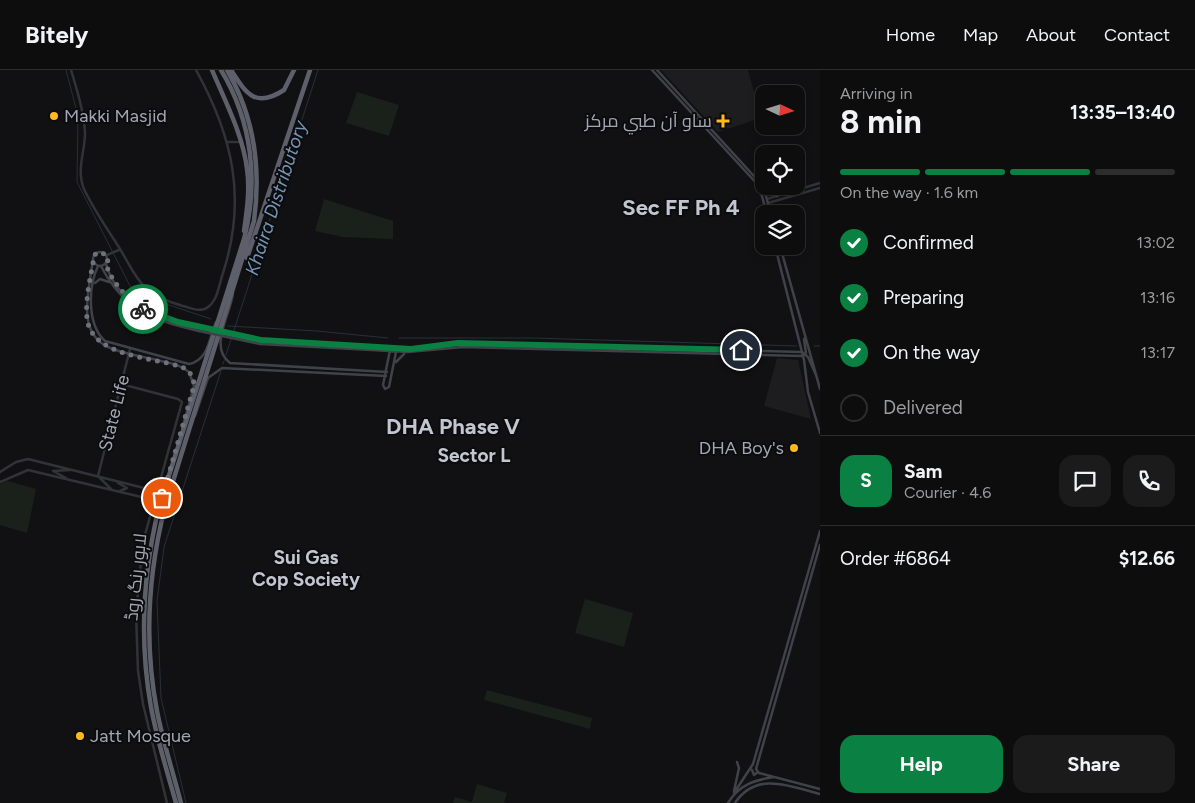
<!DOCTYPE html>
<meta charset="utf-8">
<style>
body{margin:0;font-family:Figtree,Cairo,sans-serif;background:#1b1b1c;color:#f1f3f6;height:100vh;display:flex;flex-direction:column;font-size:19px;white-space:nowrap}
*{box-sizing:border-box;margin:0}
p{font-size:16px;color:#9a9c9e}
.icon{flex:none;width:28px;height:28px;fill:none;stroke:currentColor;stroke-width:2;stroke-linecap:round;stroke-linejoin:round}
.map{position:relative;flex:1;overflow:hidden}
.side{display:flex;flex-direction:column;background:#0d0d0e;width:375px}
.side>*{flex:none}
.needle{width:32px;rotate:94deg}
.tools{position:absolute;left:755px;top:15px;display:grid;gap:10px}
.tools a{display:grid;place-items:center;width:50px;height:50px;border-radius:10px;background:#0d0d0e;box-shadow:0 2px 8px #0003,0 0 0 1px #2d2d2e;font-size:25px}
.pin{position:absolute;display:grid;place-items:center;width:42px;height:42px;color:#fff;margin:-21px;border:2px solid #fff;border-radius:50%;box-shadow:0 1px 5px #0007}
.courier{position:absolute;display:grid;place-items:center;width:50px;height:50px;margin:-25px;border:4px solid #0b8043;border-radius:50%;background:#fff;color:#222;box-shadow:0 1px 6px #0007}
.headline em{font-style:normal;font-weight:700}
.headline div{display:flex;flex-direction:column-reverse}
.headline{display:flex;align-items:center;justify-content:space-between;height:85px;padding:0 20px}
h1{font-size:32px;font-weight:700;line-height:38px}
.bar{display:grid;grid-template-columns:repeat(4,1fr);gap:8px 5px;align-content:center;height:60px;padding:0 20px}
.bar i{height:6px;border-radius:4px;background:#2d2d2e}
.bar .active{background:#0b8043}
.bar p{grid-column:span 4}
.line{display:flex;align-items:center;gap:12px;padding:0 20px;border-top:1px solid #2d2d2e}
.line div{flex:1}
.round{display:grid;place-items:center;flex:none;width:52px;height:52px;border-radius:15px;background:#1b1b1c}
ol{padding:0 20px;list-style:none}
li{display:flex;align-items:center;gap:15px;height:55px}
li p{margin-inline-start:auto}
li .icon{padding:5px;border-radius:50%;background:#0b8043;color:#fff;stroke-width:4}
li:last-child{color:#9a9c9e}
li i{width:28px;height:28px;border:2px solid #2d2d2e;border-radius:50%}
.action{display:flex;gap:10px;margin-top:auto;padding:10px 20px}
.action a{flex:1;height:58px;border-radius:15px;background:#0b8043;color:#fff;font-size:20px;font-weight:700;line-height:58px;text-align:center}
.action a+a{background:#1b1b1c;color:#f1f3f6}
header{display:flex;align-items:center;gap:30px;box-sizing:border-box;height:70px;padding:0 25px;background:#0d0d0e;border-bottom:1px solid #2d2d2e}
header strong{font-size:24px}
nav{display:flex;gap:28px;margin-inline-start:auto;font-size:18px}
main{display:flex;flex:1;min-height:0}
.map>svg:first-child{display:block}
</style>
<header>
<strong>Bitely</strong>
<nav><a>Home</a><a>Map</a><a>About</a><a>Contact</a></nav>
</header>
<main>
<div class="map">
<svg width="820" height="733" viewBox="0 0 820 733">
<rect width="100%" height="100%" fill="#111113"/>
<path fill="#1d1d20" d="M661 0H748L761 48 718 62Z
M777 288 798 290 811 349 764 336Z"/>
<path fill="#19211a" d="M357 22 399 35 389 66 346 53Z
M324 129 393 151V169L343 167 315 161Z
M8 411 36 419 27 463 0 455V414Z
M585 529 633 543 624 577 575 563Z
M487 620 592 648 590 659 484 630Z
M477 714 507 723 504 733H453L455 727 472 732Z"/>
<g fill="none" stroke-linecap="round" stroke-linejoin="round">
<path stroke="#273038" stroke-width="1" d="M66 0 78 46 77 112 129 214 133 221 142 226 211 249
M228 256 317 261 388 268
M399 268H534L797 276
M814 276H820
M226 285 318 0
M223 294 224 291
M186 733 161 628 157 531 164 477 221 301"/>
<path stroke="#323338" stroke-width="2.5" d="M71 0C77 20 84 42 85 63 85 82 76 100 84 119 93 138 104 154 115 171 138 206 136 223 183 236 191 238 201 243 208 237 218 230 219 214 223 203 247 129 233 67 196 0
M228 72H241
M767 129 820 113
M768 133 820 118
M107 185 119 180
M121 314 178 329 182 332 143 472 136 542 138 601 143 634 167 733
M0 402 16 392 28 389 156 421
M66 408 53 401 70 400
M0 412 28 400 154 430
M118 413 127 418 120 421
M112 420 98 406 130 279"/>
<path stroke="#404249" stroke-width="2.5" d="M652 0 759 116 767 144
M657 0 763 116 771 144
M765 117 777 126
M775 176 804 290 808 322 820 363
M780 176 820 319
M93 189a7 7 0 1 1 14 0a7 7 0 1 1-14 0Z
M93 189C90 217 75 262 108 277 123 284 141 286 157 290 168 293 180 294 189 302L194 316 182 359
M106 194C117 236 163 249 200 257
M98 196C88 217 87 255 105 271L189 294C209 290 209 267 216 252
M101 196C124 241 153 250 199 261
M95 213 100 209 109 212
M233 223C231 244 208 277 230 293L387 302
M804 269 806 283
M261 270 411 279 458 273 802 282 808 287 816 305
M260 274 408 282 463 277 803 286
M390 280 383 315 385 319 389 317 396 282
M396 292 404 284
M195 346 208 308 222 298 386 306
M820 475 756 699 759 703 820 719
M752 700 754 705 758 702
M734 721 739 698 737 692
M734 723 753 694 820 461
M728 733C739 715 754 710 774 707
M735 733C756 701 790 716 820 724"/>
<path stroke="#5d606a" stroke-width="4.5" d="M212 0C225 31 243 65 247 99 250 119 247 140 244 161
M231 0C246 23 255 39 284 20L294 0
M247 188 310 0
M176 733C167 701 157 670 151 637 139 570 143 503 159 437L244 169C259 112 252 51 221 0
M181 733C173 702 163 672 157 641 144 573 148 504 165 437L254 151C261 99 254 46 227 0"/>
<path stroke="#404249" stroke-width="2.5" d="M200 257 261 270
M199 261 260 274"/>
</g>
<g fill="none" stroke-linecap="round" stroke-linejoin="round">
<path stroke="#6f727c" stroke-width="5" stroke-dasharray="0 9" d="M143 239C128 229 111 212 106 194L108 190 105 184 96 183 94 187C91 206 85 228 87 248 91 287 153 287 182 297 190 301 194 307 194 316L162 428"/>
<path stroke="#0b8043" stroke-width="6" d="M143 239 178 252 261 270 411 279 458 273 741 280"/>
</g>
<g fill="#ffba1d" stroke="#0c0c0e" stroke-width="2">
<circle cx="54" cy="46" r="5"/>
<path d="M720.5 43.5h5v5h5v5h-5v5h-5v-5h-5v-5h5z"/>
<circle cx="794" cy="378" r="5"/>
<circle cx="80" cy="666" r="5"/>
</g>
<g text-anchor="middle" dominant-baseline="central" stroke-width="4" stroke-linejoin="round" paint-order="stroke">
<g font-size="18" fill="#a1a7b5" stroke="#0c0c0e" text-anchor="start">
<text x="64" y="46">Makki Masjid</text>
<text x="712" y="51" text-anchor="end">ساو آن طبي مرکز</text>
<text x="784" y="378" text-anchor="end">DHA Boy's</text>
<text x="90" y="666">Jatt Mosque</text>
</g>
<g font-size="18" fill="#a1a7b5" stroke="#0c0c0e">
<text transform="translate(114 343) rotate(-76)">State Life</text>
<text transform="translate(136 507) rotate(-84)">لاہور رنگ روڈ</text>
</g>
<g font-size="19" font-style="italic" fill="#7494b5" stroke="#0c0c0e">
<text transform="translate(276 128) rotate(-72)">Khaira Distributory</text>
</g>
<g font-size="19" font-weight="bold" fill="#c2c6d1" stroke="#0c0c0e">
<text x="474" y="385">Sector L</text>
<text x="306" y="487">Sui Gas<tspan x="306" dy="22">Cop Society</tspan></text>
</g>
<g font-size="22" font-weight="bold" fill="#c2c6d1" stroke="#0c0c0e">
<text x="681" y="137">Sec FF Ph 4</text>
<text x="453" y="356">DHA Phase V</text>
</g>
</g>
</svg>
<div class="tools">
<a><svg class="needle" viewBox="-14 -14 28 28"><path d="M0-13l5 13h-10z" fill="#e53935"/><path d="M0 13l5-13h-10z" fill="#9a9c9e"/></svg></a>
<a><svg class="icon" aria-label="locate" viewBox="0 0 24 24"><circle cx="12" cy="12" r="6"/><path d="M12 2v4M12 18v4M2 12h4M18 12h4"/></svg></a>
<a><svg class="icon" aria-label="layers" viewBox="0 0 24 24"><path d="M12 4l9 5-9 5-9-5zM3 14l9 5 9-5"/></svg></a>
</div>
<div class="pin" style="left:162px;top:428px;background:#ea580c"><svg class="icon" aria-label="bag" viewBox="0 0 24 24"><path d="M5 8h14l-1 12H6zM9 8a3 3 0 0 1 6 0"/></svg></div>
<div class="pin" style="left:741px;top:280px;background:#1f2937"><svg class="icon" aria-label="home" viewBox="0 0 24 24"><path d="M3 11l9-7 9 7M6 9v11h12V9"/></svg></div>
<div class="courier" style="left:143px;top:239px"><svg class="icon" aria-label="bike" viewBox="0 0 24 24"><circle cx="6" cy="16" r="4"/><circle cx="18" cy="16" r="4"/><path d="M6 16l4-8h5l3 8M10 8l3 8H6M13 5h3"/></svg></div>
</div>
<section class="side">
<div class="headline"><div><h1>8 min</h1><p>Arriving in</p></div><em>13:35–13:40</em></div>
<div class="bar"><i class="active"></i><i class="active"></i><i class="active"></i><i></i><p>On the way · 1.6 km</p></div>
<ol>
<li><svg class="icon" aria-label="check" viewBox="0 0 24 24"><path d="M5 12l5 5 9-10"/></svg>Confirmed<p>13:02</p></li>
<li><svg class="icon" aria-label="check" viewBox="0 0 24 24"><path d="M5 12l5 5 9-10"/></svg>Preparing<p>13:16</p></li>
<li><svg class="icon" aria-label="check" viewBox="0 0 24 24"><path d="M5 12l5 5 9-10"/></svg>On the way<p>13:17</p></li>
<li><i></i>Delivered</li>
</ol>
<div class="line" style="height:90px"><b class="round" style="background:#0b8043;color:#fff">S</b><div><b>Sam</b><p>Courier · 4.6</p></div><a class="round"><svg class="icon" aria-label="chat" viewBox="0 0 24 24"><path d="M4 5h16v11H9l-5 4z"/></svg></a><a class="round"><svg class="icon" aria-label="phone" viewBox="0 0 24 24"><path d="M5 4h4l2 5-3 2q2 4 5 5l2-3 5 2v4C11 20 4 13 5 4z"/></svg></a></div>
<div class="line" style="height:65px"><div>Order #6864</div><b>$12.66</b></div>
<div class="action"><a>Help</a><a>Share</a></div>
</section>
</main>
